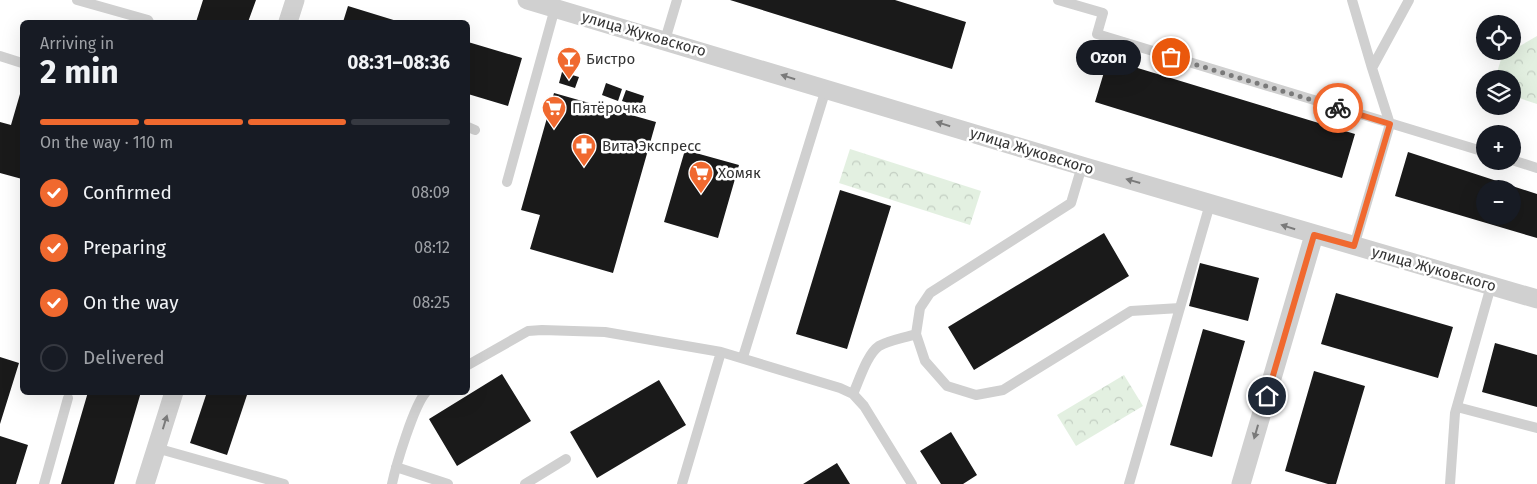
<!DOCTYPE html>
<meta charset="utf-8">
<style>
body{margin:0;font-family:"Fira Sans",sans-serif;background:#242831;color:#f1f3f6;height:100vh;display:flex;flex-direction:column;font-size:19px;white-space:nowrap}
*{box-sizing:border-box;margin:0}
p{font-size:16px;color:#9ea1a6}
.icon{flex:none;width:28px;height:28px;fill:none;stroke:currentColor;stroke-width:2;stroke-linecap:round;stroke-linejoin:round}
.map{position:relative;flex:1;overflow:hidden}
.sheet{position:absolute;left:20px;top:20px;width:450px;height:375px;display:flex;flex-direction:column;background:#171b24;border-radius:8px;box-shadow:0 5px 20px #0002}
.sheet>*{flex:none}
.fabs{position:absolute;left:1476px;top:15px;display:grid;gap:10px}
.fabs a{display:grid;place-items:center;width:45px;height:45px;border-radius:50%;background:#171b24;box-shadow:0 5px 20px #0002;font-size:25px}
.pin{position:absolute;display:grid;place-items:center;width:42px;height:42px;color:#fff;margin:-21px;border:2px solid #fff;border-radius:50%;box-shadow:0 1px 5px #0007}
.courier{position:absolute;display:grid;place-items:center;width:50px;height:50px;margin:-25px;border:4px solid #f0692f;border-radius:50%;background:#fff;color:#222;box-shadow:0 1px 6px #0007}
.bubble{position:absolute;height:35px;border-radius:18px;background:#171b24;box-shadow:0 5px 20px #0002;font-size:16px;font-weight:700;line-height:35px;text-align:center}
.summary em{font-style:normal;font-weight:700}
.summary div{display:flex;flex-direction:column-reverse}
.summary{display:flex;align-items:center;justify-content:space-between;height:85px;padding:0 20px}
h1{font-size:32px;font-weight:700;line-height:38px}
.bar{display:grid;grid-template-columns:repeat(4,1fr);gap:8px 5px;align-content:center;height:60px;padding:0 20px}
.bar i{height:6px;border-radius:4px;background:#363941}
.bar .active{background:#f0692f}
.bar p{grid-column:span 4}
ol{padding:0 20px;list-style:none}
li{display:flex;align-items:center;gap:15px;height:55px}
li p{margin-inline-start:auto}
li .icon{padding:5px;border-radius:50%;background:#f0692f;color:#fff;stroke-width:4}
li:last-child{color:#9ea1a6}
li i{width:28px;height:28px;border:2px solid #363941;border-radius:50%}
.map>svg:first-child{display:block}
</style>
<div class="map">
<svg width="1537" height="484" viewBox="0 0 1537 484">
<defs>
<pattern id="forest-crowns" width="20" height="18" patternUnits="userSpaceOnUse" patternTransform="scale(1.25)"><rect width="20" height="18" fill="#e3f0e1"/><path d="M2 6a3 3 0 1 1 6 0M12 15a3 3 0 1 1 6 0" fill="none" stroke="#c3cec2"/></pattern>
</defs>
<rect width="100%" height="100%" fill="#fff"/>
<path fill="url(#forest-crowns)" d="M1537 36V104L1513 96 1512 79H1495L1502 56 1512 51 1513 50Z
M850 149 981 191 970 225 839 183Z
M1124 375 1143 406 1076 446 1057 415Z"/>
<path fill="#1a1a1a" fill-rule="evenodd" d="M203 0H256L248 22H196Z
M730 0H895L966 22 952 69Z
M348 6 400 22H343Z
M468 42 522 58 508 106 468 94Z
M1108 59 1355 134 1342 178 1095 102Z
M562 72 579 77 575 88 559 83Z
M606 83 622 89 618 101 602 95Z
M626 90 644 96 641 107 622 101Z
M554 93 656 122 613 273 530 249 540 215 521 210Z
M20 94 22 95V179L0 173V122L11 125Z
M685 150 739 165 718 238 664 222Z
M1408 152 1537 194V238L1395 196ZM1485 189H1512V216H1485Z
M840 190 891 206 847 349 796 334Z
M1104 233 1129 276 974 370 948 327Z
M1200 263 1259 278 1248 321 1189 306Z
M1336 293 1453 327 1438 378 1321 344Z
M1203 329 1245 341 1212 457 1170 445Z
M1495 343 1537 355V407L1482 392Z
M0 357 19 363 0 424Z
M1314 371 1365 386 1336 484H1328L1285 471Z
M502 374 531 421 457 466 429 419Z
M659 380 686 425 597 478 570 432Z
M88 392H141L114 484H61Z
M207 392H248L227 455 190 443Z
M951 432 977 475 963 484H941L920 451Z
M0 436 28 445 16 484H0Z
M837 463 850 484H803Z"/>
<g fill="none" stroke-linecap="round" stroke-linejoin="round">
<path stroke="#d0d0d0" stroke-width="10" d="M77 0 148 20 149 22
M1058 0 1103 13 1097 34 1485 152
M1352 0 1372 68
M665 40 677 0
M0 56 22 63
M468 127 475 130
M1512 160 1537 168
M1082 166 1071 203 930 293 920 308 916 334 925 361 947 386 976 395 1003 390 1131 311 1180 308
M507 182 555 8
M1354 246 1390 124 1372 68 1409 0
M743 357 826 89
M468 365 528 331 542 330 605 332 721 352 840 388 853 394 864 406 912 484
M853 394C859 381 867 354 879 346 890 340 904 338 916 334
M1457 407 1537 428
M156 448 284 484
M396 467 448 484
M44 484 68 398
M392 484C396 465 414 405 426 392
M525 484 566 459
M682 484 721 352
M1129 484 1210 204
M1450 484 1455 413 1491 286"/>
<path stroke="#d0d0d0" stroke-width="19" d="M527 0 1082 166 1537 299
M288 22 295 0
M145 484 174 392
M1241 484 1314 235"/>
</g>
<defs><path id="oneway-solid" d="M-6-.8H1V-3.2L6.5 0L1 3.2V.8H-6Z" transform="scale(1.25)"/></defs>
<g fill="#7a7a7a">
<use href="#oneway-solid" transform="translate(788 77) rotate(-163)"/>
<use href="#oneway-solid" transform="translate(943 124) rotate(-163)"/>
<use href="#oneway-solid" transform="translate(1133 181) rotate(-164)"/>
<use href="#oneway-solid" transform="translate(1288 227) rotate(-163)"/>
<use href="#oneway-solid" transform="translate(165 422) rotate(-73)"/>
<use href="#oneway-solid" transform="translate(1256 432) rotate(106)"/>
</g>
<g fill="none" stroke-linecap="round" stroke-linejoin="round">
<path stroke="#7a7a7a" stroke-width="5" stroke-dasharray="0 9" d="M1171 57 1338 108"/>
<path stroke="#f0692f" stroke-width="6" d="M1267 396 1314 235 1354 246 1390 124 1338 108"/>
</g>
<defs>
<symbol id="bar-pin" viewBox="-11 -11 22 30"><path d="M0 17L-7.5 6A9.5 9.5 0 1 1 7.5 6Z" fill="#f0692f" stroke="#fff"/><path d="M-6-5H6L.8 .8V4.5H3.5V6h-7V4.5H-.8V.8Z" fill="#fff"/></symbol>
<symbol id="supermarket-pin" viewBox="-11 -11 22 30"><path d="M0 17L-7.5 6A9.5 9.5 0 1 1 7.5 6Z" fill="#f0692f" stroke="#fff"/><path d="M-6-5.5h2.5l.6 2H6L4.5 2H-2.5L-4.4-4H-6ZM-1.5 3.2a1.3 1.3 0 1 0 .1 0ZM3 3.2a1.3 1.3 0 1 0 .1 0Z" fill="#fff"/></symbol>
<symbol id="pharmacy-pin" viewBox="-11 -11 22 30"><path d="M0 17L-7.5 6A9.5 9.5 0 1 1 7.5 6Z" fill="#f0692f" stroke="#fff"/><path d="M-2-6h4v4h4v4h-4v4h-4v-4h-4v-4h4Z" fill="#fff"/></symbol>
</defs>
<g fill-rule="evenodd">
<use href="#bar-pin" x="555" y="45" width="28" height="38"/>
<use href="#supermarket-pin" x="540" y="94" width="28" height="38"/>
<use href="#pharmacy-pin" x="570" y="132" width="28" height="38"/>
<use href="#supermarket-pin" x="687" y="159" width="28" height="38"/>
</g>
<g text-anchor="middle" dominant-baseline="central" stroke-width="5" stroke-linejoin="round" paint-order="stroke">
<g font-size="15" fill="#333" stroke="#fff">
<text transform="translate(644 34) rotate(16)">улица Жуковского</text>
<text transform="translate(1032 151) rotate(17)">улица Жуковского</text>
<text transform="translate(1434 269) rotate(16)">улица Жуковского</text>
</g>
<g font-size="15" fill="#333" stroke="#fff" text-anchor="start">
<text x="586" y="59">Бистро</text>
<text x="572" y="108">Пятёрочка</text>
<text x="602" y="146">Вита Экспресс</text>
<text x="718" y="173">Хомяк</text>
</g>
</g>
</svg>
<div class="fabs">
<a><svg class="icon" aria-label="locate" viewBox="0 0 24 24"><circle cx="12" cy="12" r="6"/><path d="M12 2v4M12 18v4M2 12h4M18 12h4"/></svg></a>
<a><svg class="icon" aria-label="layers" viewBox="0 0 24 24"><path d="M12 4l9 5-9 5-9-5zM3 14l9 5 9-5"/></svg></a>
<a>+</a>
<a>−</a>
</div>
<div class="pin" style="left:1171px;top:57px;background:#ea580c"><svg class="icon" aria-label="bag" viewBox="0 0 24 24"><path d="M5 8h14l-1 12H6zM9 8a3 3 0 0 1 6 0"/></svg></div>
<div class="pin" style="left:1267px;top:396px;background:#1f2937"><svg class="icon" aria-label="home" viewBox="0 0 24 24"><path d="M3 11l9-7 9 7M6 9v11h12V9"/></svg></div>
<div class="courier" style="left:1338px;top:108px"><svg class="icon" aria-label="bike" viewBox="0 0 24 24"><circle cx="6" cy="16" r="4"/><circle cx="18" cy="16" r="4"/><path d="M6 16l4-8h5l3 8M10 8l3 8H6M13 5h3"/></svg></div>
<div class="bubble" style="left:1076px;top:40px;width:65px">Ozon</div>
<section class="sheet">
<div class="summary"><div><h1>2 min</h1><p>Arriving in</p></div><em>08:31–08:36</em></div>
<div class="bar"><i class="active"></i><i class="active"></i><i class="active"></i><i></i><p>On the way · 110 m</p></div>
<ol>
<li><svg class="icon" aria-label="check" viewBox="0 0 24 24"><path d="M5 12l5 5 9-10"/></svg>Confirmed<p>08:09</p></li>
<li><svg class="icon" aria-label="check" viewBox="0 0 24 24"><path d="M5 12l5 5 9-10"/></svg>Preparing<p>08:12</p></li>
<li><svg class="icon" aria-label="check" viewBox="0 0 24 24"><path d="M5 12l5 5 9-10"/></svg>On the way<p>08:25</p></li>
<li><i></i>Delivered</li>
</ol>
</section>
</div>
